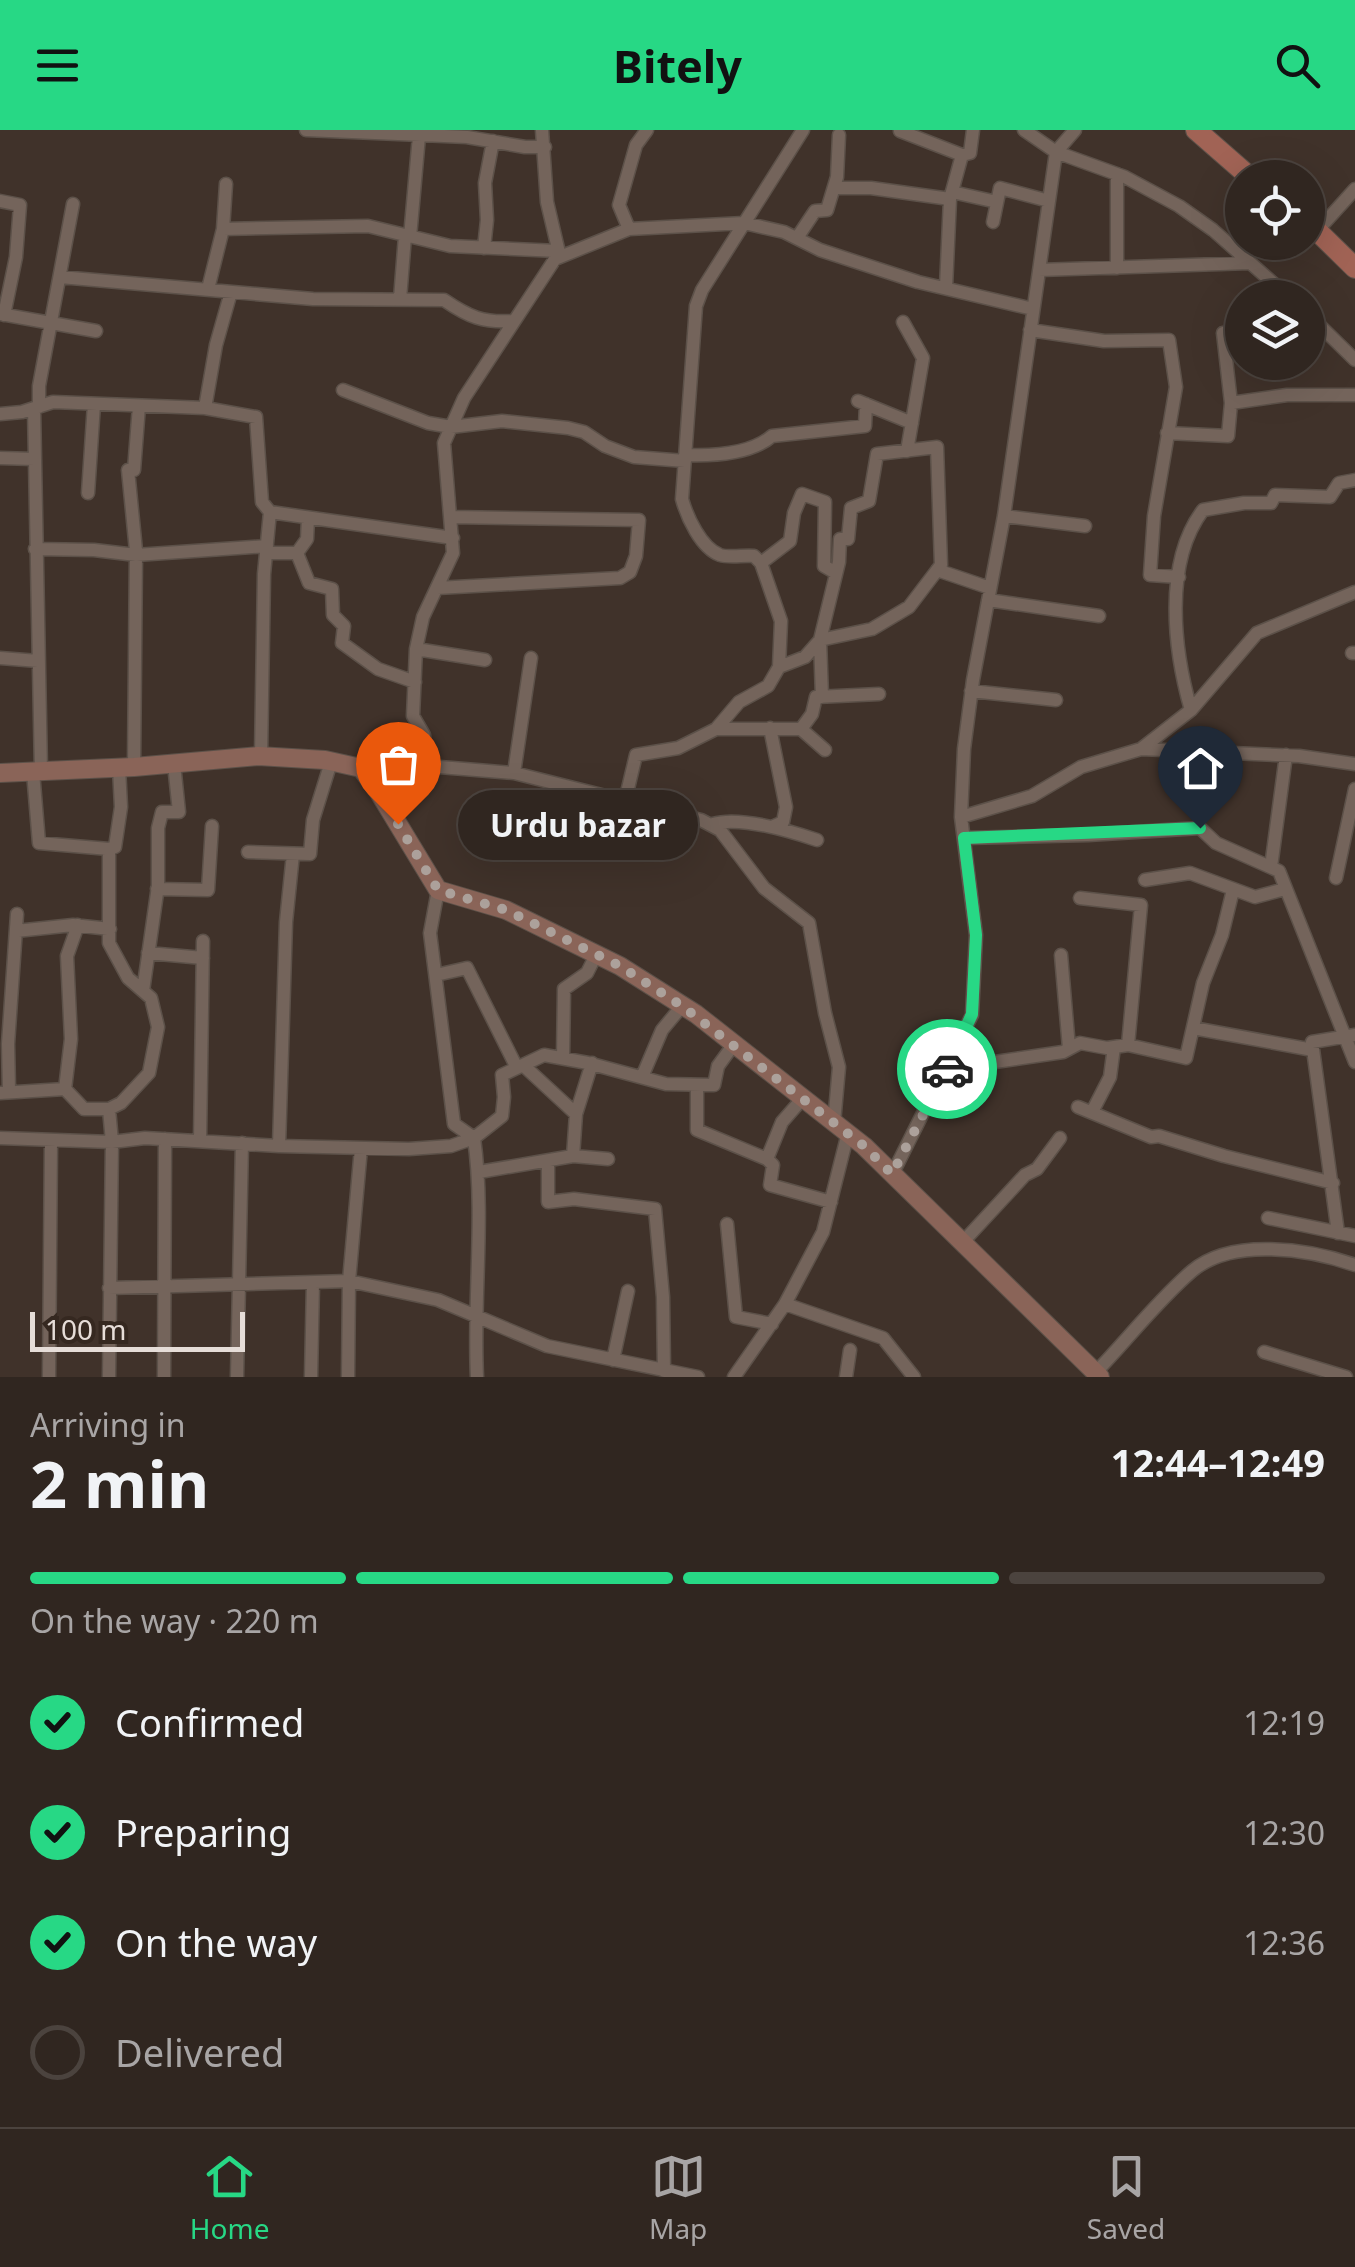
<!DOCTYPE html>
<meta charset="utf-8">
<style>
body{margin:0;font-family:"Noto Sans",sans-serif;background:#382e29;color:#f1f3f6;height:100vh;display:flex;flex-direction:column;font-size:38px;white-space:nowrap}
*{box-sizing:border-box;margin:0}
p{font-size:32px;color:#a8a5a5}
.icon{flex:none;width:55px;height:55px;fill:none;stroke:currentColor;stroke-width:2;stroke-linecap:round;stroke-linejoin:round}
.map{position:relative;height:1247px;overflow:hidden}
.sheet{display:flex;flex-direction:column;background:#302620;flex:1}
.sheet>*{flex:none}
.controls{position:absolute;left:1225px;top:30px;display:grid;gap:20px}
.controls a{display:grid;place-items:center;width:100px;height:100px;border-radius:50%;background:#302620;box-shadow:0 10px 40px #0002,0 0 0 2px #4b433e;font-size:50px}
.scale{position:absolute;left:30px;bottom:25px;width:215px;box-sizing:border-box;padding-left:10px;border:5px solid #e6ddd8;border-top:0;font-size:28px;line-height:35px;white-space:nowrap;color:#e6ddd8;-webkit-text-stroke:8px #352820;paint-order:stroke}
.pin{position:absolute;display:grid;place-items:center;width:85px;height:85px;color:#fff;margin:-102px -42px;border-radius:50% 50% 50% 0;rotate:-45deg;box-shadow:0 0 10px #0007}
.pin .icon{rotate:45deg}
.courier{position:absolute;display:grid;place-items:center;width:100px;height:100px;margin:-50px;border:8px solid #27d885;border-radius:50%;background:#fff;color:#222;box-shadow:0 2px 12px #0007}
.bubble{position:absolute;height:70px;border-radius:35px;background:#302620;box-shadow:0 10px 40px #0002,0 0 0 2px #4b433e;font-size:32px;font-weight:700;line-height:70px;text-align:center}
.summary em{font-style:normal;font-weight:700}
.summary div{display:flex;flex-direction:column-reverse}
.summary{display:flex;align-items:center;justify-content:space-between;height:170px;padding:0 30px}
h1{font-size:65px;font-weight:700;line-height:75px}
.bar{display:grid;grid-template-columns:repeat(4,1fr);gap:15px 10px;align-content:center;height:120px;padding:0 30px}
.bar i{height:12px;border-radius:8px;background:#4b433e}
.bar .active{background:#27d885}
.bar p{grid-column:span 4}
ol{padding:0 30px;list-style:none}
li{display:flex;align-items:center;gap:30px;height:110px}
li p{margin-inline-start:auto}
li .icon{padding:10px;border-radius:50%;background:#27d885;color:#111;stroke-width:4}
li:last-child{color:#a8a5a5}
li i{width:55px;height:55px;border:5px solid #4b433e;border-radius:50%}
header{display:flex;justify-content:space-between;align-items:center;height:130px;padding:0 30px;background:#27d885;color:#111;font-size:45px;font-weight:700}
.dock{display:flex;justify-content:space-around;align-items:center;height:140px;border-top:2px solid #4b433e;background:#302620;font-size:28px;color:#a8a5a5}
.dock a{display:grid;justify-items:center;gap:5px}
.dock .active{color:#27d885}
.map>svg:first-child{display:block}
</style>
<header><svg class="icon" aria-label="menu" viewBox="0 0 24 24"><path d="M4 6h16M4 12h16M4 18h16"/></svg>Bitely<svg class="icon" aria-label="search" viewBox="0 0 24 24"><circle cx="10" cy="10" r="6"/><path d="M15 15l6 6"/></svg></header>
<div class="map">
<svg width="1355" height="1247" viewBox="0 0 1355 1247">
<rect width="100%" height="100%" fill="#40322a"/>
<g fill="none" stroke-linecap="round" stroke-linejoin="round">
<defs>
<path id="minor" d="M306 0 467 7 525 17H545
M542 0 547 72 560 127
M1024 0 1056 22 1125 47 1179 76 1213 100 1290 168
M900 1 962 25
M834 58H871L950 69
M952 62 997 72
M0 71 20 75 16 127 4 185
M993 92 1000 58 1049 71
M223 99 368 96 450 116 558 121
M629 99 619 75 636 15 647 0
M1318 100 1355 59
M410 107 419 6
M797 108 815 81 827 80 837 47 839 5
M484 118 487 90 485 53 493 11
M1117 138V44
M1039 140 1250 133
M60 147 313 169 444 170C469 187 483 193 513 191
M946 157 950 69 962 25 970 23 973 0
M208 159 223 99 226 54
M400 169 405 106
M0 184 96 201
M1308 184 1355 230
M903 192 923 228 907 321
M1030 200 1104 211 1169 210 1176 257 1154 386 1150 445 1179 447
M343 260 428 293 451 297 502 291 568 298 584 302 605 316 634 327 685 331
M858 271 912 293
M1231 273 1287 265H1355
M39 277V256L73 74
M34 278 41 642
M205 278 216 215 231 162
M0 284 22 282 53 272 205 278 256 287 262 372 270 382 453 408
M1167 303 1228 306 1231 273 1223 203
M686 325C713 326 751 324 772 306L865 296 866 274
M0 328 34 329
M88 363 94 274
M1004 386 1085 396
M35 419 94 420 136 425 267 416
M266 423H297L309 453 332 459 333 485 344 496 342 513 378 539 415 552
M297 423 307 409 308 388
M761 433 754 426C744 425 729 428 720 425 701 418 687 387 682 369L696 176 702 160 803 0
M937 440 990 458
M437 458 620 448 630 442 636 426 639 390 451 387
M988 470 1099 486
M416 519 485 530
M1352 523H1355
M0 528 38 531
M779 537 781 491 761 433 790 411 794 383 802 364 825 372 824 436 836 443
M971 561 1056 570
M1191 580C1174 521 1163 433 1203 380L1244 373H1271L1275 365 1330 367 1339 353 1355 350
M770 598 786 677 783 692 774 696
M716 599H801L825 620
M801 599 812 584 816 567 879 564
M1141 619 1191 580 1257 503 1355 462
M261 626 264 444 270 382
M427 636 424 605 413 586 416 519 423 487 453 423 444 313 464 268 555 129 629 99 744 93 784 102 820 120 918 152 1033 179
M134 637 136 421 128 340H134L139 276
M361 638 427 636 514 643 701 690 720 700 764 758 809 793 825 883 839 937 834 993
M33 642 39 713 109 719
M514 643 531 528
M1190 667 1193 620
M625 671 636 625 678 618 716 599 739 572 768 556 779 537 805 527 820 510 872 499 909 477 941 435 937 317 877 324 869 371 851 378 848 409H840L839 432 820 510 822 567
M961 687 1032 666 1081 637 1141 619 1299 626 1355 634
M713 694C740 686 790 701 817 710
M964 708 1088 705 1200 698 1216 713 1279 741 1355 932
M248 722 310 724 313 690 331 632
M1271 737 1286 625
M1336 748 1355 659
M1145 750 1190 743 1255 767 1285 759
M157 759 208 760 212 696
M438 760 430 803 454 994 474 1008 502 986 504 967 502 945 544 925 588 933 666 954 714 955 718 936 734 914
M1080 768 1141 775 1128 915
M78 795 67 826 71 909 65 959 84 979H109
M16 801 73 795 110 799
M148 823 203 828
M1061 825 1069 918
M436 845 467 838 517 938
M143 861 158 756V698L162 682H179L174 634
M1193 898 1313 920
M563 928 564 859 587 843 596 825
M523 935 576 984
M947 939 1063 922 1080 913 1107 918 1128 915 1186 928 1203 853 1222 805 1233 760
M642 947 662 900 682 876
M697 957V1000L767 1029
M9 960 8 914 17 784
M0 963 65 959
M803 968 782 992 767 1029 773 1035 770 1055 831 1072
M1078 977 1151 1007 1159 1006 1224 1026 1333 1053
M1092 982 1110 947 1114 917
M0 1008 112 1012 145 1008 279 1016 409 1019 451 1016 474 1008C485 1085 473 1168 477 1247
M200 1011 203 811
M279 1016 286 792 293 724
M573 1026 576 984 592 933
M548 1031V1072L574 1069 655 1079 663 1167 664 1241
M479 1042 573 1026 608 1029
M892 1045 972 885 976 805 961 687 964 619 973 550 1004 386 1056 22 1075 0
M1268 1088 1355 1106
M727 1094 736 1187 772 1194
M1338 1103 1312 912 1355 905
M962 1113 1025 1045 1037 1039 1060 1008
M109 1158 349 1151 438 1170 547 1216 698 1247
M785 1174 883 1208 914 1247
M1264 1222 1346 1247
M613 1230 628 1161
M1096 1242C1127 1210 1158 1170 1192 1141 1232 1107 1309 1119 1355 1135
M49 1247 51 1010
M109 1247 112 1012 109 979 121 973 149 943 158 897 151 868 128 848 109 813V719L115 717 121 677 119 638
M164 1247 165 1009
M237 1247 242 1013
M311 1247 313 1153
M348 1247 349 1151 361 1018
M734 1247 785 1174 823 1102 848 1003
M846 1247 850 1220"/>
<path id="secondary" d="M0 643 134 637 258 626 325 630 361 638 378 661 438 760 506 780 620 836 696 884 864 1016 1100 1247"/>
<path id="primary" d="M1196 0 1251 48
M1308 92 1355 138"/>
</defs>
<use href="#minor" stroke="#5c5149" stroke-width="15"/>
<use href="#secondary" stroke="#5c5149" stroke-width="20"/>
<use href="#primary" stroke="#5c5149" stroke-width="22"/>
<use href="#minor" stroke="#74645b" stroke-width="12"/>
<use href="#secondary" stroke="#8a6458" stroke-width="18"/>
<use href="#primary" stroke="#a16355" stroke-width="20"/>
</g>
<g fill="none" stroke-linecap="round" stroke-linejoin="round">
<path stroke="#aca19b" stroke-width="10" stroke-dasharray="0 18" d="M398 694 438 760 506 780 620 836 682 876 864 1016 892 1044 947 939"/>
<path stroke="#27d885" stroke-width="12" d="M947 939 972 884 976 805 964 708 1200 698"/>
</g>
</svg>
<div class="controls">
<a><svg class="icon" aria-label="locate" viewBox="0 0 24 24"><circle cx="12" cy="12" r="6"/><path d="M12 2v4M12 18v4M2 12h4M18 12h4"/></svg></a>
<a><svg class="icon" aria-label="layers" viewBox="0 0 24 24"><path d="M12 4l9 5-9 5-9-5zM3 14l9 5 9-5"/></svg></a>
</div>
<div class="scale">100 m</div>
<div class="pin" style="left:398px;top:694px;background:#ea580c"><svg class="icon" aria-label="bag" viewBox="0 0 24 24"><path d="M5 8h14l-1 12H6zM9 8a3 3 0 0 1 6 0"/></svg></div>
<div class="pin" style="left:1200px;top:698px;background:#1f2937"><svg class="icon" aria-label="home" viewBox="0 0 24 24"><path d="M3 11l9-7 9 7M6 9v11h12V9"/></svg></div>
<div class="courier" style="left:947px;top:939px"><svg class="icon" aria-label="car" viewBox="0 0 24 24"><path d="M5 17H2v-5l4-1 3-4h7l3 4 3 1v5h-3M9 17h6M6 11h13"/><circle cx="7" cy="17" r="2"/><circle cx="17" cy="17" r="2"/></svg></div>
<div class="bubble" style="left:458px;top:660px;width:240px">Urdu bazar</div>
</div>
<section class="sheet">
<div class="summary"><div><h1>2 min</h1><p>Arriving in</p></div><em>12:44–12:49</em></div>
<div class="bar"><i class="active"></i><i class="active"></i><i class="active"></i><i></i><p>On the way · 220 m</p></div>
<ol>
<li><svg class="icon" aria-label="check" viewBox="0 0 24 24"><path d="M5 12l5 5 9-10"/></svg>Confirmed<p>12:19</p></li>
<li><svg class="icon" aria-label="check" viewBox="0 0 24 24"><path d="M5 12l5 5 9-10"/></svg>Preparing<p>12:30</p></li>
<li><svg class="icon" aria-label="check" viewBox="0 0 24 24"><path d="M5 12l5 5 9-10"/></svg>On the way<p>12:36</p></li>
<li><i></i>Delivered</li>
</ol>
</section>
<nav class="dock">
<a class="active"><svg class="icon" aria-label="home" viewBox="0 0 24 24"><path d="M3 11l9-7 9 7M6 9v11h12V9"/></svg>Home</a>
<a><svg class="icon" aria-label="map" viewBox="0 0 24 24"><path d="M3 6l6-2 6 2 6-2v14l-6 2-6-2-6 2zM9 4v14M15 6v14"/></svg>Map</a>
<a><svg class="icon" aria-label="saved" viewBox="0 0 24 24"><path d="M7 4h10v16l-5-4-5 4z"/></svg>Saved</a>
</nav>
